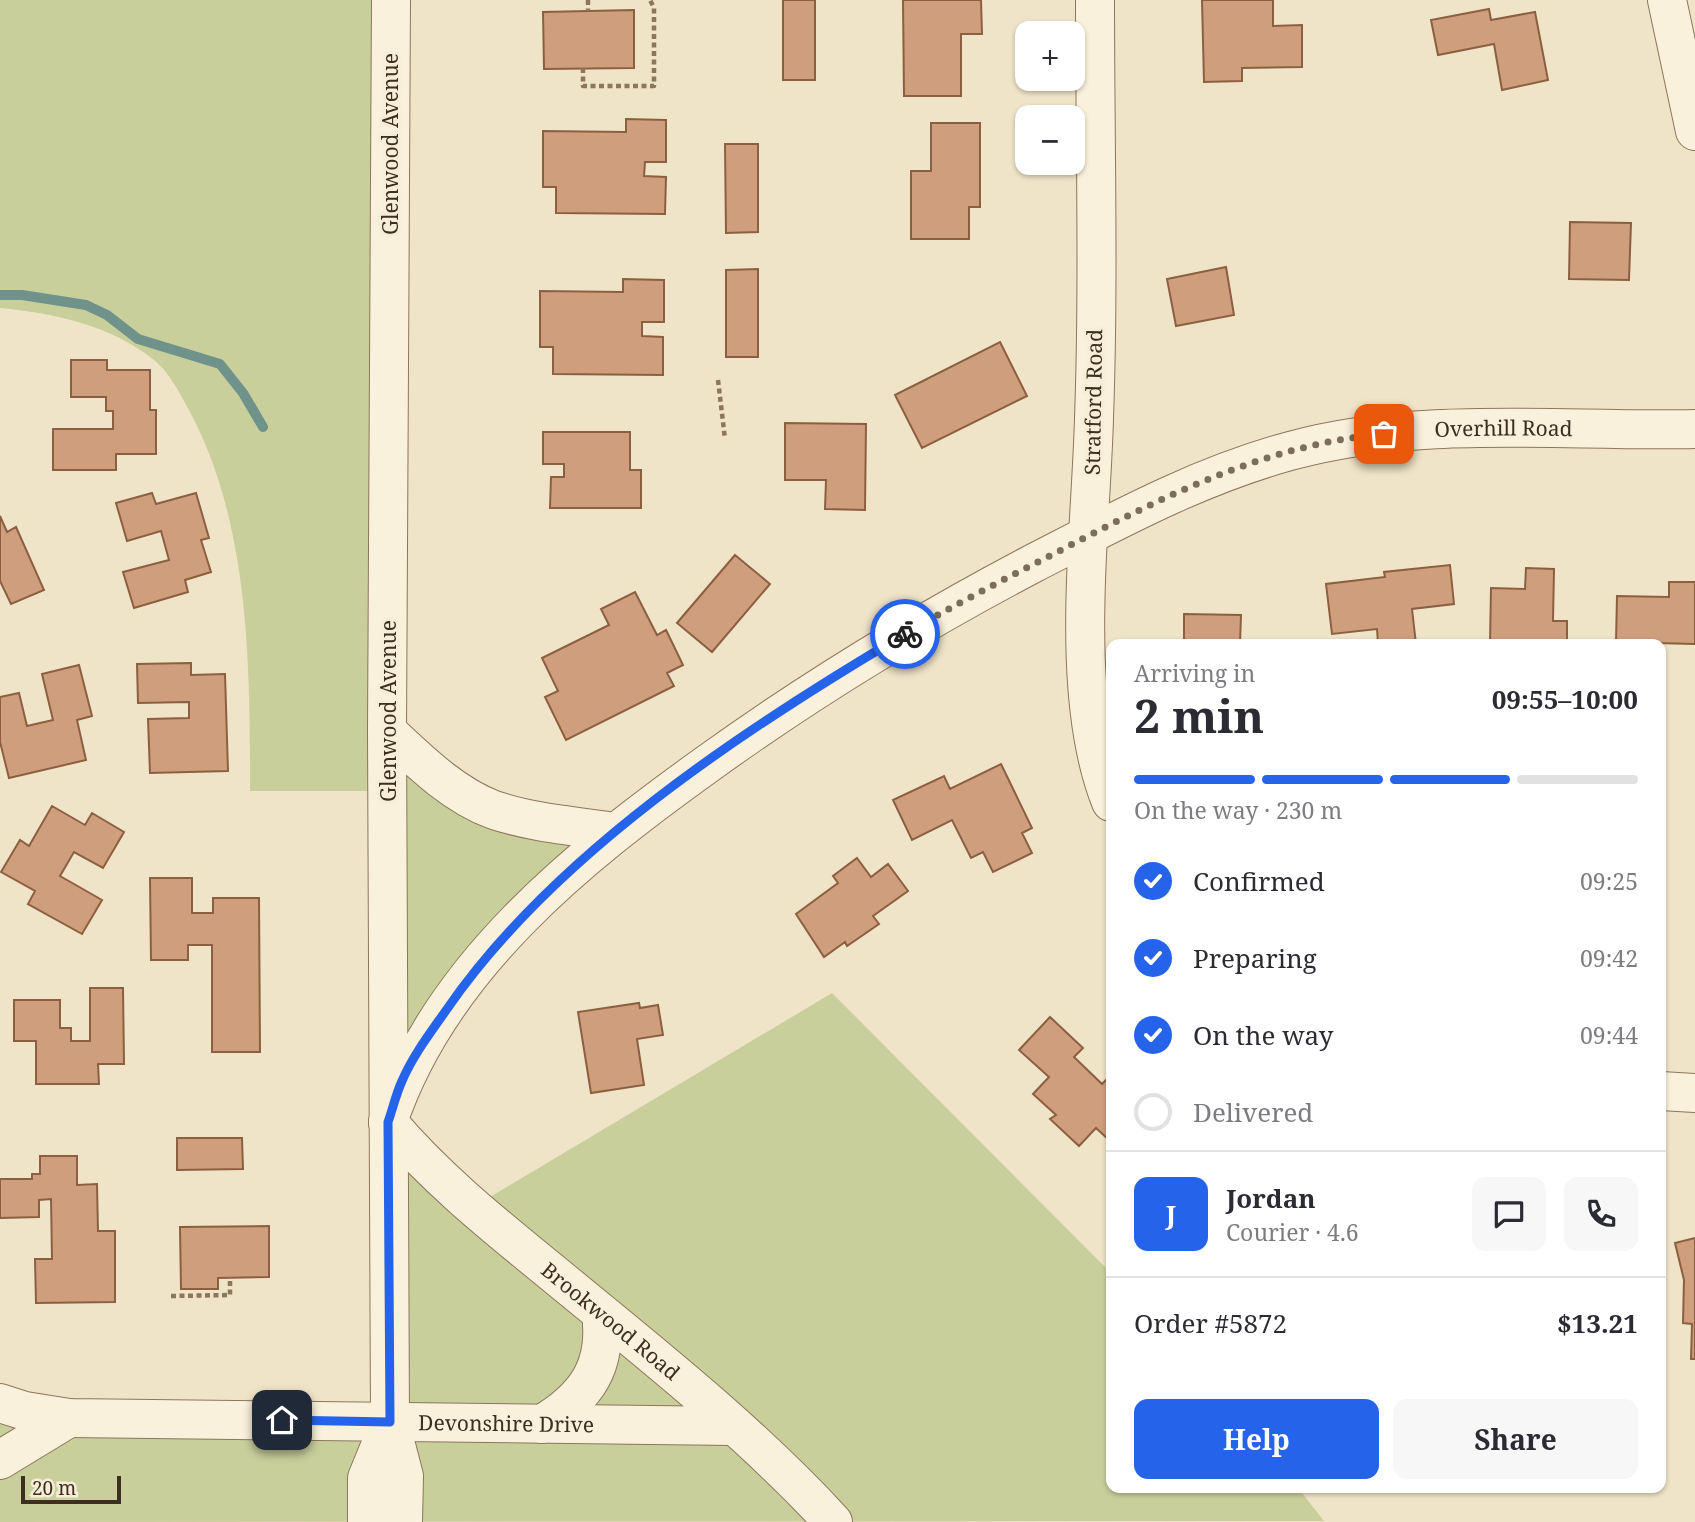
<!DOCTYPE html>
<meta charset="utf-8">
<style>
body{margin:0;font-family:"Noto Serif",serif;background:#f7f7f7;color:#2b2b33;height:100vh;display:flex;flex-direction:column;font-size:26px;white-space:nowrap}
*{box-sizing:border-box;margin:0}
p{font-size:23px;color:#7c7c81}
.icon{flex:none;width:38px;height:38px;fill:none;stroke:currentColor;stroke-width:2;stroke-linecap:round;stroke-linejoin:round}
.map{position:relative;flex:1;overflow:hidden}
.drawer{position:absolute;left:1106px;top:639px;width:560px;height:854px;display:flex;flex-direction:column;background:#fff;border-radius:14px;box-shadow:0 2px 5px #0004}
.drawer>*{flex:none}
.controls{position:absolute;left:1015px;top:21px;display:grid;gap:14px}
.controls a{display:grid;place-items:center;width:70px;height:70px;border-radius:14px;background:#fff;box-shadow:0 2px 5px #0004;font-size:35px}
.scale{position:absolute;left:21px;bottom:18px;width:100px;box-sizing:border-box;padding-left:7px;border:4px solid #3d2e20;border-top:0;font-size:19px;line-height:24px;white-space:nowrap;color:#3d2e20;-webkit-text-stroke:5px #f7eed8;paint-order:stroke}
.pin{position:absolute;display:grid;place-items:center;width:60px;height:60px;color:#fff;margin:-30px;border-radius:14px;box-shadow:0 4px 10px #0006}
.courier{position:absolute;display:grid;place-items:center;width:70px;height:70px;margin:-35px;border:5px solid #2563eb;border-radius:50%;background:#fff;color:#222;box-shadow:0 2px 9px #0007}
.head em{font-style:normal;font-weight:700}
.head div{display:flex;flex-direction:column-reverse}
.head{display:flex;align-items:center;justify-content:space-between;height:119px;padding:0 28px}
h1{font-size:46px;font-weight:700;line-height:52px}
.bar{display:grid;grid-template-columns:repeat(4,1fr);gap:10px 7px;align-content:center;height:84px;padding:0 28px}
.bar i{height:9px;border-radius:5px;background:#e1e1e2}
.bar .selected{background:#2563eb}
.bar p{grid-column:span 4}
.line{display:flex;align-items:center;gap:18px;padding:0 28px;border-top:2px solid #e1e1e2}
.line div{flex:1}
.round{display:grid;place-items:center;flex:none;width:74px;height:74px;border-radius:14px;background:#f7f7f7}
ol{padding:0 28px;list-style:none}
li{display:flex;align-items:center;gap:21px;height:77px}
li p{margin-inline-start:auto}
li .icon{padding:7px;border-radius:50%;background:#2563eb;color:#fff;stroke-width:4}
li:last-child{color:#7c7c81}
li i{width:38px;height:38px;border:4px solid #e1e1e2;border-radius:50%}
.cta{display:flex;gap:14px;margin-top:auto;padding:14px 28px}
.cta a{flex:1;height:80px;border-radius:14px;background:#2563eb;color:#fff;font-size:28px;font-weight:700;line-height:80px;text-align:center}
.cta a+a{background:#f7f7f7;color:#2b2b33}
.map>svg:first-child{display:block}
</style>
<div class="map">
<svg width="1695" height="1522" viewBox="0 0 1695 1522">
<rect width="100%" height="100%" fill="#f0e4c8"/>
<path fill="#c9cf9b" d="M0 0H391L387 731 424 766 615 832 537 901 389 1122 473 1207 832 993 1111 1273V1488H1298L1324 1521 0 1522V1403L389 1422 387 791H250C250 666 250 525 190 412 180 394 170 373 154 360 111 325 53 313 0 308Z"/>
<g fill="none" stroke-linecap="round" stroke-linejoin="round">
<path stroke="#6f938a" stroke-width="10" d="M0 295H22L86 305 107 315 138 339 220 364 243 393 263 427"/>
</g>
<path fill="#cf9f7d" stroke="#8d5f41" stroke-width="2" d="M783 0H815V80H783Z
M903 0H981L982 34H961V96H904Z
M1202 0H1273V26L1302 25V67L1242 68V81L1204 82Z
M1489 9 1491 20 1535 12 1548 80 1502 90 1494 44 1438 55 1431 20Z
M634 10V68L544 69 543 12Z
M626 119 666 120V162H645L644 176 666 177 665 214 556 213V187H543V131L626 132Z
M931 123H980V207H969V239H911V171H931Z
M725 144H758V232L726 233Z
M1570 222 1631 223 1629 280 1569 279Z
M1226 267 1234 315 1176 326 1167 279Z
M758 269V357H726V270Z
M623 279 664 280V322H642V336L663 337V375L553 374V347H540V291L623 292Z
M1000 342 1027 396 922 448 895 395Z
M71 360H107V370H150V410H156V454H116V470H53V429H113V411H106V397H71Z
M785 423 866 424 865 510 825 509 826 480H785Z
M543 432H630V470H641V508H550L551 477H564V464H543Z
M152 493 156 504 196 493 209 538 201 540 211 572 185 580 188 592 134 608 123 572 169 560 161 531 127 541 116 503Z
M0 516 7 532 16 527 44 590 11 604 0 581Z
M735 555 770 584 712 652 677 623Z
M1450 565 1454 604 1412 609 1416 644H1378L1377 629 1332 634 1326 584 1385 577 1384 572Z
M1526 568 1554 569 1553 621H1567V644H1490L1491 588 1525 589Z
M1669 582H1695V644L1616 642 1617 596 1669 597Z
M635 592 657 635 666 630 683 665 667 673 674 686 566 740 545 697 558 691 542 658 609 625 601 609Z
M1184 614 1241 615 1240 644H1184Z
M191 663V675L225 674 228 771 150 773 148 719 189 718V702L138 703 137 664Z
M79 665 92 716 77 720 86 760 9 778 0 742V697L19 693 27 726 53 720 42 674Z
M1001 764 1032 828 1022 833 1032 853 993 872 983 852 971 858 952 820 912 840 893 800 944 776 950 789Z
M52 806 85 825 92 813 124 832 103 868 74 852 60 876 102 900 82 934 28 904 35 891 1 872 20 840 29 846Z
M857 858 871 877 888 864 908 891 873 916 879 924 847 946 845 942 824 957 796 914 838 883 833 876Z
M150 878H192V913H213V898H259L260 1052H212V945H188V960H151Z
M90 988H123L124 1064H98L99 1084H36V1041H14V1000H60V1028H71V1041H90Z
M639 1003 640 1008 658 1005 663 1035 637 1039 644 1085 591 1093 578 1012Z
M1050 1017 1083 1048 1074 1057 1102 1084 1108 1078 1111 1081V1142L1096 1128 1079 1146 1050 1119 1056 1115 1033 1094 1049 1077 1019 1050Z
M177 1138H242L243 1169 177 1170Z
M40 1156H77V1185L97 1184 98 1231H115V1302L36 1303 35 1259H52L51 1199 39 1200V1217L0 1218V1179H32V1174H40Z
M269 1226V1277L218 1278V1289H181L180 1227Z
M1695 1238V1359H1691L1692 1324 1683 1323 1684 1280 1675 1243Z"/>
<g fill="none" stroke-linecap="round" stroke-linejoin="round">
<defs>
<g id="minor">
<path d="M391 0 387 731 390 1422 404 1476 403 1522"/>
<path d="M1095 0C1095 139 1099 279 1094 418 1091 533 1068 695 1111 802"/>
<path d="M1667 0 1695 131"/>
<path d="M387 731C418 760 453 795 494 810 533 823 575 826 615 832"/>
<path d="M1661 1091 1695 1093"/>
<path id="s1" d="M388 1122C440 967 578 857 706 765 810 690 918 624 1032 564 1116 521 1198 476 1290 451 1422 415 1560 432 1695 429"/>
<path id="s2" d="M388 1122C439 1182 499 1229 560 1279 654 1356 751 1433 833 1522"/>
<path id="s3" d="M0 1403 25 1411 69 1418 734 1426"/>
<path d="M542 1424C587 1397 608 1366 601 1313"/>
<path d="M0 1460 69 1418"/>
<path d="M367 1522V1478L390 1422"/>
</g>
</defs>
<use href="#minor" stroke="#8d765c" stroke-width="40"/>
<path stroke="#8d765c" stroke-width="4.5" stroke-dasharray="5 3.5" stroke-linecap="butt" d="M588 0V11
M583 68V86H654V8L650 0
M718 380 725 439
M171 1296 230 1295V1277"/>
<use href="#minor" stroke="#faf1dc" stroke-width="38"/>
</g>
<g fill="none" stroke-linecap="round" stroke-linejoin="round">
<path stroke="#7c6e5b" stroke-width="7" stroke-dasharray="0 12.6" d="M905 634C957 603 1011 576 1065 548 1166 495 1269 444 1384 434"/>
<path stroke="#2563eb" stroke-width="9" d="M282 1420 390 1422 388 1122C393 1108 396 1094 402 1081 413 1055 431 1032 447 1009 554 854 744 729 905 634"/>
</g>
<g text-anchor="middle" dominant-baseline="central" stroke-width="7" stroke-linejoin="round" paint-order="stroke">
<g font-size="21" fill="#3d2e20" stroke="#f7eed8">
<text transform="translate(390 144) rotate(-90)">Glenwood Avenue</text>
<text transform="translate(1093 402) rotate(-89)">Stratford Road</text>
<text stroke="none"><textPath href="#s1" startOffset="1367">Overhill Road</textPath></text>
<text transform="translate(388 711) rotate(-90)">Glenwood Avenue</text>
<text stroke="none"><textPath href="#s2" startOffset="299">Brookwood Road</textPath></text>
<text stroke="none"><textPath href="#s3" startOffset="508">Devonshire Drive</textPath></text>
</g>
</g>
</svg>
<div class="controls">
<a>+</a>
<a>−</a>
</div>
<div class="scale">20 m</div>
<div class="pin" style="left:1384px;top:434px;background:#ea580c"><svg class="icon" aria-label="bag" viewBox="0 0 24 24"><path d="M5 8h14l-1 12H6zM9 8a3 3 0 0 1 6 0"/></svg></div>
<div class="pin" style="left:282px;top:1420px;background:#1f2937"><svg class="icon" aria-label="home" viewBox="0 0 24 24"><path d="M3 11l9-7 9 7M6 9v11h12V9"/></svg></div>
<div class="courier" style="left:905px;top:634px"><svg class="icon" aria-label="bike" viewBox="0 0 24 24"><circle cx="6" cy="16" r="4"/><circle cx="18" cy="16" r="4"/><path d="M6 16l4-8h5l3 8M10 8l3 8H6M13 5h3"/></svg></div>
<section class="drawer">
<div class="head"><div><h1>2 min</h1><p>Arriving in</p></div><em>09:55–10:00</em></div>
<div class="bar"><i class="selected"></i><i class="selected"></i><i class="selected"></i><i></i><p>On the way · 230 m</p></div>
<ol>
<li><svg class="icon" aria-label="check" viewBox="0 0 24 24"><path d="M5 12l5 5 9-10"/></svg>Confirmed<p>09:25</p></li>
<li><svg class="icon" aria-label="check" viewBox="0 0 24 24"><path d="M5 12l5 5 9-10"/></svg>Preparing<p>09:42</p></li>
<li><svg class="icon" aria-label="check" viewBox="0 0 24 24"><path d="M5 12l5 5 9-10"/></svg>On the way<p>09:44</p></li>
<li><i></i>Delivered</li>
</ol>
<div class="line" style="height:126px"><b class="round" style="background:#2563eb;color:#fff">J</b><div><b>Jordan</b><p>Courier · 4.6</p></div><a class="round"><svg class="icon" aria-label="chat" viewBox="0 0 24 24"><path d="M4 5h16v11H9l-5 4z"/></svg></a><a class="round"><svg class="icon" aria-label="phone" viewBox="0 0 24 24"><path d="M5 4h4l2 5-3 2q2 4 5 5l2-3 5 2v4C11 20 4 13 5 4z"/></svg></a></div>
<div class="line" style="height:91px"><div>Order #5872</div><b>$13.21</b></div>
<div class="cta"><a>Help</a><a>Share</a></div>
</section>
</div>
